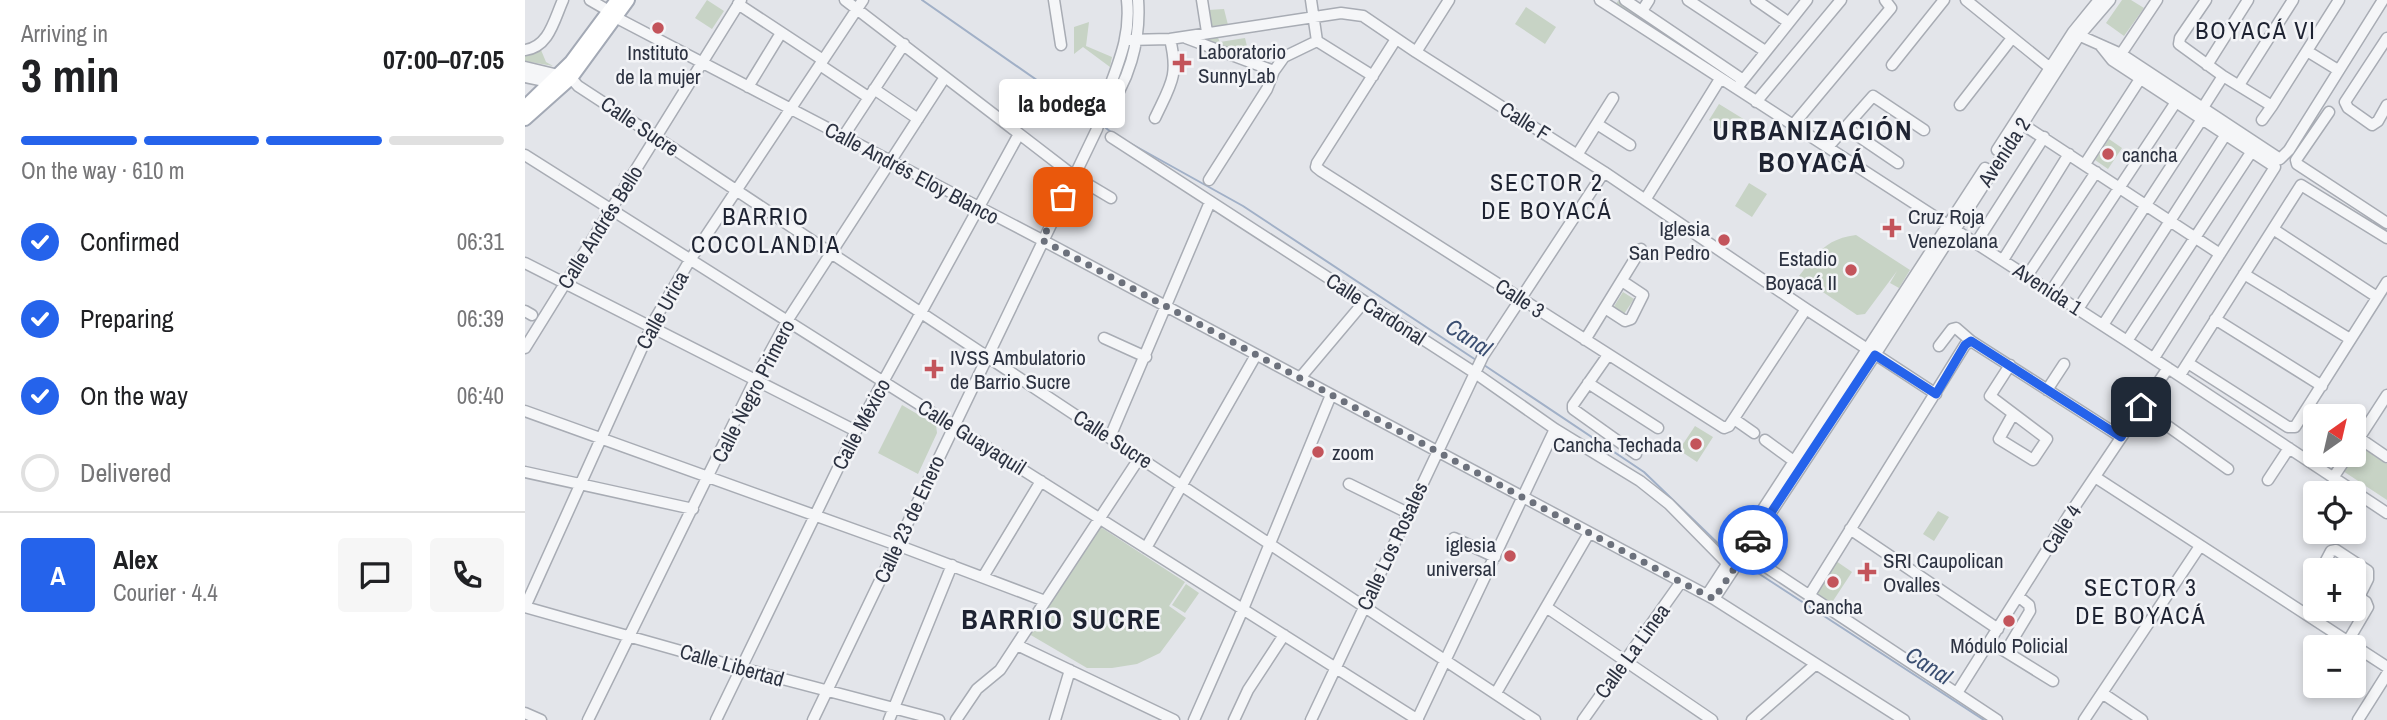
<!DOCTYPE html>
<meta charset="utf-8">
<style>
body{margin:0;font-family:"Archivo Narrow",sans-serif;background:#f6f6f6;color:#202124;height:100vh;display:flex;flex-direction:column;font-size:26px;white-space:nowrap}
*{box-sizing:border-box;margin:0}
p{font-size:23px;color:#757577}
.icon{flex:none;width:38px;height:38px;fill:none;stroke:currentColor;stroke-width:2;stroke-linecap:round;stroke-linejoin:round}
.map{position:relative;flex:1;overflow:hidden}
.side{display:flex;flex-direction:column;background:#fff;width:525px}
.side>*{flex:none}
.needle{width:46px;rotate:34deg}
.tools{position:absolute;left:1778px;top:404px;display:grid;gap:14px}
.tools a{display:grid;place-items:center;width:63px;height:63px;border-radius:7px;background:#fff;box-shadow:0 4px 10px #0003;font-size:35px}
.pin{position:absolute;display:grid;place-items:center;width:60px;height:60px;color:#fff;margin:-30px;border-radius:14px;box-shadow:0 4px 10px #0006}
.courier{position:absolute;display:grid;place-items:center;width:70px;height:70px;margin:-35px;border:5px solid #2563eb;border-radius:50%;background:#fff;color:#222;box-shadow:0 2px 9px #0007}
.bubble{position:absolute;height:49px;border-radius:7px;background:#fff;box-shadow:0 4px 10px #0003;font-size:23px;font-weight:800;line-height:49px;text-align:center}
.summary em{font-style:normal;font-weight:800}
.summary div{display:flex;flex-direction:column-reverse}
.summary{display:flex;align-items:center;justify-content:space-between;height:119px;padding:0 21px}
h1{font-size:46px;font-weight:800;line-height:52px}
.bar{display:grid;grid-template-columns:repeat(4,1fr);gap:10px 7px;align-content:center;height:84px;padding:0 21px}
.bar i{height:9px;border-radius:5px;background:#e0e0e0}
.bar .active{background:#2563eb}
.bar p{grid-column:span 4}
.line{display:flex;align-items:center;gap:18px;padding:0 21px;border-top:2px solid #e0e0e0}
.line div{flex:1}
.round{display:grid;place-items:center;flex:none;width:74px;height:74px;border-radius:7px;background:#f6f6f6}
ol{padding:0 21px;list-style:none}
li{display:flex;align-items:center;gap:21px;height:77px}
li p{margin-inline-start:auto}
li .icon{padding:7px;border-radius:50%;background:#2563eb;color:#fff;stroke-width:4}
li:last-child{color:#757577}
li i{width:38px;height:38px;border:4px solid #e0e0e0;border-radius:50%}
main{display:flex;flex:1;min-height:0}
.map>svg:first-child{display:block}
</style>
<main>
<section class="side">
<div class="summary"><div><h1>3 min</h1><p>Arriving in</p></div><em>07:00–07:05</em></div>
<div class="bar"><i class="active"></i><i class="active"></i><i class="active"></i><i></i><p>On the way · 610 m</p></div>
<ol>
<li><svg class="icon" aria-label="check" viewBox="0 0 24 24"><path d="M5 12l5 5 9-10"/></svg>Confirmed<p>06:31</p></li>
<li><svg class="icon" aria-label="check" viewBox="0 0 24 24"><path d="M5 12l5 5 9-10"/></svg>Preparing<p>06:39</p></li>
<li><svg class="icon" aria-label="check" viewBox="0 0 24 24"><path d="M5 12l5 5 9-10"/></svg>On the way<p>06:40</p></li>
<li><i></i>Delivered</li>
</ol>
<div class="line" style="height:126px"><b class="round" style="background:#2563eb;color:#fff">A</b><div><b>Alex</b><p>Courier · 4.4</p></div><a class="round"><svg class="icon" aria-label="chat" viewBox="0 0 24 24"><path d="M4 5h16v11H9l-5 4z"/></svg></a><a class="round"><svg class="icon" aria-label="phone" viewBox="0 0 24 24"><path d="M5 4h4l2 5-3 2q2 4 5 5l2-3 5 2v4C11 20 4 13 5 4z"/></svg></a></div>
</section>
<div class="map">
<svg width="1862" height="720" viewBox="0 0 1862 720">
<rect width="100%" height="100%" fill="#e3e5ea"/>
<path fill="#c7d3c5" d="M182 0 199 11 187 29 170 18Z
M1597 0H1606L1619 8 1599 36 1581 23Z
M1093 1 1211 80 1209 83 1090 5Z
M1001 7 1031 27 1020 44 990 24Z
M699 9 703 25 687 26 683 10Z
M564 22 561 46 587 57 585 67 558 47 549 54V27Z
M692 36 695 42 720 38 726 63 688 42 685 47 674 38Z
M16 50 21 62 28 66 0 61V53Z
M1194 104 1225 123 1213 140 1184 120Z
M1584 139 1597 148 1583 169 1570 160Z
M1224 183 1242 194 1227 217 1210 206Z
M1331 235 1385 270 1374 288 1365 283 1372 271 1340 314 1332 315 1274 276C1292 254 1300 239 1331 235Z
M1098 292 1109 299 1099 314 1088 308Z
M377 405 411 425 412 433 393 474 353 453Z
M1170 426 1188 437 1172 462 1154 450Z
M1834 446 1862 464V500L1818 471Z
M1413 511 1424 517 1409 541 1398 534Z
M574 526 660 582 644 606 661 618 635 653 612 664 587 668H562L504 634Z
M1812 559 1837 574 1829 588V570H1805Z
M1311 561 1327 572 1306 604 1290 593Z
M661 584 674 593 660 613 647 605Z"/>
<g fill="none" stroke-linecap="round" stroke-linejoin="round">
<path stroke="#a1b0c7" stroke-width="2" d="M397 0 569 120
M577 125 586 132
M603 142 718 206 951 360
M959 365 1119 472 1203 553
M1219 564 1459 720"/>
<defs>
<path id="minor" d="M65 0 84 11
M320 0 549 176 586 198
M338 0 165 260 130 319 0 607 216 668 414 720
M529 0 536 45
M677 0 682 32
M786 0 792 41 848 76
M1075 0 1602 341 1862 513
M1100 0 1218 80
M1163 0 1240 51
M1231 0 1263 22
M1441 0 1530 72
M1681 0 1655 38 1654 44 1698 76 1747 106 1814 0
M213 4 298 60
M1117 11 1124 0
M90 17 517 240 1189 599 1379 720
M1551 34 1596 54 1755 159 1764 150 1858 0
M661 38 749 71
M1862 38 1820 102 1823 108 1847 125 1853 121 1862 105
M871 39 792 163 791 167 796 171 1199 428 1204 426 1281 309
M602 40 645 39 816 13 838 16 891 52 1079 172 1281 309 1411 394
M1575 45 1587 60 1750 167 1629 358
M0 50C24 47 29 20 38 0
M1782 51 1813 70
M891 52 924 0
M1596 54 1632 0
M295 65 343 97
M1367 65 1419 0
M1682 65 1723 0
M0 67 46 78 53 86 131 137 1010 720
M0 77 29 83
M1215 84 1282 0
M1714 85 1768 0
M223 87 256 33
M349 89 393 119
M1231 102 1316 0
M1435 105 1487 38
M1677 109 1698 76
M1804 112 1771 160 1772 164 1862 223
M578 115C604 84 616 40 613 0
M630 118C646 84 654 76 645 39
M1737 120 1747 106
M1494 122 1695 254
M1072 124 1105 145
M1268 125 1366 8 1360 0
M1320 127 1373 163
M318 137 379 44
M586 137 950 373 1030 429 1115 481 1144 504 1203 564
M1303 147 1348 96 1399 130
M1472 150 1548 32 1574 0
M0 155 893 720
M1052 155 1088 98
M1560 164 1615 79
M684 180 742 89 749 71 759 57 792 41
M1120 200 1195 79
M1748 229 1852 297
M1451 243 1519 137
M1478 260 1544 154
M0 263 331 431
M1719 274 1825 339
M1502 276 1571 172
M1526 291 1651 102
M1080 308 1100 321 1106 319 1118 295 1097 281
M1553 309 1677 119
M0 311 7 315
M1690 319 1797 386
M1578 325 1701 134
M579 338 621 357
M1060 340 1116 249
M1602 341 1727 151
M1414 346 1427 329 1431 328 1446 341 1596 437
M0 348 216 0
M1083 355 1048 405V409L1111 454
M1663 363 1763 427H1770L1862 282
M1485 365 1465 396 1522 439 1508 460 1474 439 1488 414
M1655 375 1776 185 1862 238
M775 378 839 302
M1063 383 1133 428
M1522 390 1539 364
M1616 407 1703 469
M0 411 372 545 520 601
M1209 419 1229 433
M585 437 685 202
M1834 438 1862 457
M1240 440 1270 462
M1829 446 1862 395
M0 472 168 509
M1570 477 1862 667
M1808 478 1823 455
M1743 480 1764 448
M824 484 883 513
M1325 529 1473 629
M929 538 970 557
M621 548 731 355
M1220 553 1472 720
M1796 570 1806 551 1811 550 1843 571V579L1834 597
M458 577 516 481
M1182 595 1460 168
M1284 596 1440 345 1446 341
M1189 599 1350 355 1554 36 1585 0
M1021 607 1187 720
M1823 641 1843 607 1841 602 1829 594
M1465 642 1528 681
M492 645 649 720
M1481 651 1505 611 1504 605 1493 596
M971 693 1064 533
M1432 693 1544 515 1643 368
M1577 693 1617 720
M0 713 16 720
M63 720 230 380 262 321 420 77
M191 720 331 431 494 134
M288 720 572 129C576 118 577 107 581 97 593 63 606 37 602 0
M364 720 427 565
M431 720 452 689 475 670 615 457
M530 720 545 670
M669 720 718 609 806 395
M709 720 723 690 759 635
M786 720 958 356 1079 172
M892 720 1030 429
M1058 720 1156 582
M1227 720 1291 664
M1559 720 1675 546
M1833 720 1862 674"/>
<path id="major" d="M0 107 46 62 92 0
M0 119 46 78 103 0"/>
</defs>
<use href="#minor" stroke="#a8acb4" stroke-width="13"/>
<use href="#major" stroke="#a3a9b5" stroke-width="16"/>
<use href="#minor" stroke="#f5f6f8" stroke-width="10"/>
<use href="#major" stroke="#fff" stroke-width="12"/>
</g>
<g fill="none" stroke-linecap="round" stroke-linejoin="round">
<path stroke="#6c717c" stroke-width="7" stroke-dasharray="0 12.6" d="M538 197 517 240 1169 589 1189 599 1228 540"/>
<path stroke="#2563eb" stroke-width="9" d="M1228 540 1350 355 1411 394 1440 345 1446 341 1596 437 1616 407"/>
</g>
<g fill="#c3545b" stroke="#f3f4f7" stroke-width="2.5">
<circle cx="133" cy="28" r="7"/>
<path d="M653.5 52.5h7v7h7v7h-7v7h-7v-7h-7v-7h7z"/>
<circle cx="1583" cy="154" r="7"/>
<path d="M1363.5 217.5h7v7h7v7h-7v7h-7v-7h-7v-7h7z"/>
<circle cx="1199" cy="240" r="7"/>
<circle cx="1326" cy="270" r="7"/>
<path d="M405.5 358.5h7v7h7v7h-7v7h-7v-7h-7v-7h7z"/>
<circle cx="1171" cy="444" r="7"/>
<circle cx="793" cy="452" r="7"/>
<circle cx="985" cy="556" r="7"/>
<path d="M1338.5 561.5h7v7h7v7h-7v7h-7v-7h-7v-7h7z"/>
<circle cx="1308" cy="582" r="7"/>
<circle cx="1484" cy="621" r="7"/>
</g>
<g text-anchor="middle" dominant-baseline="central" stroke-width="5" stroke-linejoin="round" paint-order="stroke">
<g font-size="21" fill="#2c3241" stroke="#f3f4f7" text-anchor="start">
<text x="673" y="51">Laboratorio<tspan x="673" dy="24">SunnyLab</tspan></text>
<text x="133" y="52" text-anchor="middle">Instituto<tspan x="133" dy="24">de la mujer</tspan></text>
<text x="1597" y="154">cancha</text>
<text x="1383" y="216">Cruz Roja<tspan x="1383" dy="24">Venezolana</tspan></text>
<text x="1185" y="228" text-anchor="end">Iglesia<tspan x="1185" dy="24">San Pedro</tspan></text>
<text x="1312" y="258" text-anchor="end">Estadio<tspan x="1312" dy="24">Boyacá II</tspan></text>
<text x="425" y="357">IVSS Ambulatorio<tspan x="425" dy="24">de Barrio Sucre</tspan></text>
<text x="1157" y="444" text-anchor="end">Cancha Techada</text>
<text x="807" y="452">zoom</text>
<text x="971" y="544" text-anchor="end">iglesia<tspan x="971" dy="24">universal</tspan></text>
<text x="1358" y="560">SRI Caupolican<tspan x="1358" dy="24">Ovalles</tspan></text>
<text x="1308" y="606" text-anchor="middle">Cancha</text>
<text x="1484" y="645" text-anchor="middle">Módulo Policial</text>
</g>
<g font-size="21" fill="#2c3241" stroke="#f3f4f7">
<text transform="translate(1000 121) rotate(32)">Calle F</text>
<text transform="translate(115 126) rotate(34)">Calle Sucre</text>
<text transform="translate(1479 152) rotate(-57)">Avenida 2</text>
<text transform="translate(387 173) rotate(28)">Calle Andrés Eloy Blanco</text>
<text transform="translate(75 227) rotate(-58)">Calle Andrés Bello</text>
<text transform="translate(1523 289) rotate(33)">Avenida 1</text>
<text transform="translate(995 298) rotate(33)">Calle 3</text>
<text transform="translate(851 309) rotate(33)">Calle Cardonal</text>
<text transform="translate(137 310) rotate(-61)">Calle Urica</text>
<text transform="translate(228 391) rotate(-63)">Calle Negro Primero</text>
<text transform="translate(336 424) rotate(-62)">Calle México</text>
<text transform="translate(447 437) rotate(32)">Calle Guayaquil</text>
<text transform="translate(588 439) rotate(33)">Calle Sucre</text>
<text transform="translate(384 519) rotate(-65)">Calle 23 de Enero</text>
<text transform="translate(1536 529) rotate(-57)">Calle 4</text>
<text transform="translate(867 546) rotate(-65)">Calle Los Rosales</text>
<text transform="translate(1107 651) rotate(-54)">Calle La Linea</text>
<text transform="translate(207 665) rotate(16)">Calle Libertad</text>
</g>
<g font-size="23" font-style="italic" fill="#3a4e71" stroke="#f3f4f7">
<text transform="translate(944 337) rotate(33)">Canal</text>
<text transform="translate(1404 665) rotate(33)">Canal</text>
</g>
<g font-size="24" letter-spacing="2" fill="#1e2332" stroke="#f3f4f7">
<text x="1731" y="30">BOYACÁ VI</text>
<text x="1022" y="182">SECTOR 2<tspan x="1022" dy="28">DE BOYACÁ</tspan></text>
<text x="241" y="216">BARRIO<tspan x="241" dy="28">COCOLANDIA</tspan></text>
<text x="1616" y="587">SECTOR 3<tspan x="1616" dy="28">DE BOYACÁ</tspan></text>
</g>
<g font-size="28" font-weight="bold" letter-spacing="2" fill="#1e2332" stroke="#f3f4f7">
<text x="1288" y="130">URBANIZACIÓN<tspan x="1288" dy="32">BOYACÁ</tspan></text>
<text x="537" y="619">BARRIO SUCRE</text>
</g>
</g>
</svg>
<div class="tools">
<a><svg class="needle" viewBox="-14 -14 28 28"><path d="M0-13l5 13h-10z" fill="#e53935"/><path d="M0 13l5-13h-10z" fill="#757577"/></svg></a>
<a><svg class="icon" aria-label="locate" viewBox="0 0 24 24"><circle cx="12" cy="12" r="6"/><path d="M12 2v4M12 18v4M2 12h4M18 12h4"/></svg></a>
<a>+</a>
<a>−</a>
</div>
<div class="pin" style="left:538px;top:197px;background:#ea580c"><svg class="icon" aria-label="bag" viewBox="0 0 24 24"><path d="M5 8h14l-1 12H6zM9 8a3 3 0 0 1 6 0"/></svg></div>
<div class="pin" style="left:1616px;top:407px;background:#1f2937"><svg class="icon" aria-label="home" viewBox="0 0 24 24"><path d="M3 11l9-7 9 7M6 9v11h12V9"/></svg></div>
<div class="courier" style="left:1228px;top:540px"><svg class="icon" aria-label="car" viewBox="0 0 24 24"><path d="M5 17H2v-5l4-1 3-4h7l3 4 3 1v5h-3M9 17h6M6 11h13"/><circle cx="7" cy="17" r="2"/><circle cx="17" cy="17" r="2"/></svg></div>
<div class="bubble" style="left:474px;top:79px;width:126px">la bodega</div>
</div>
</main>
